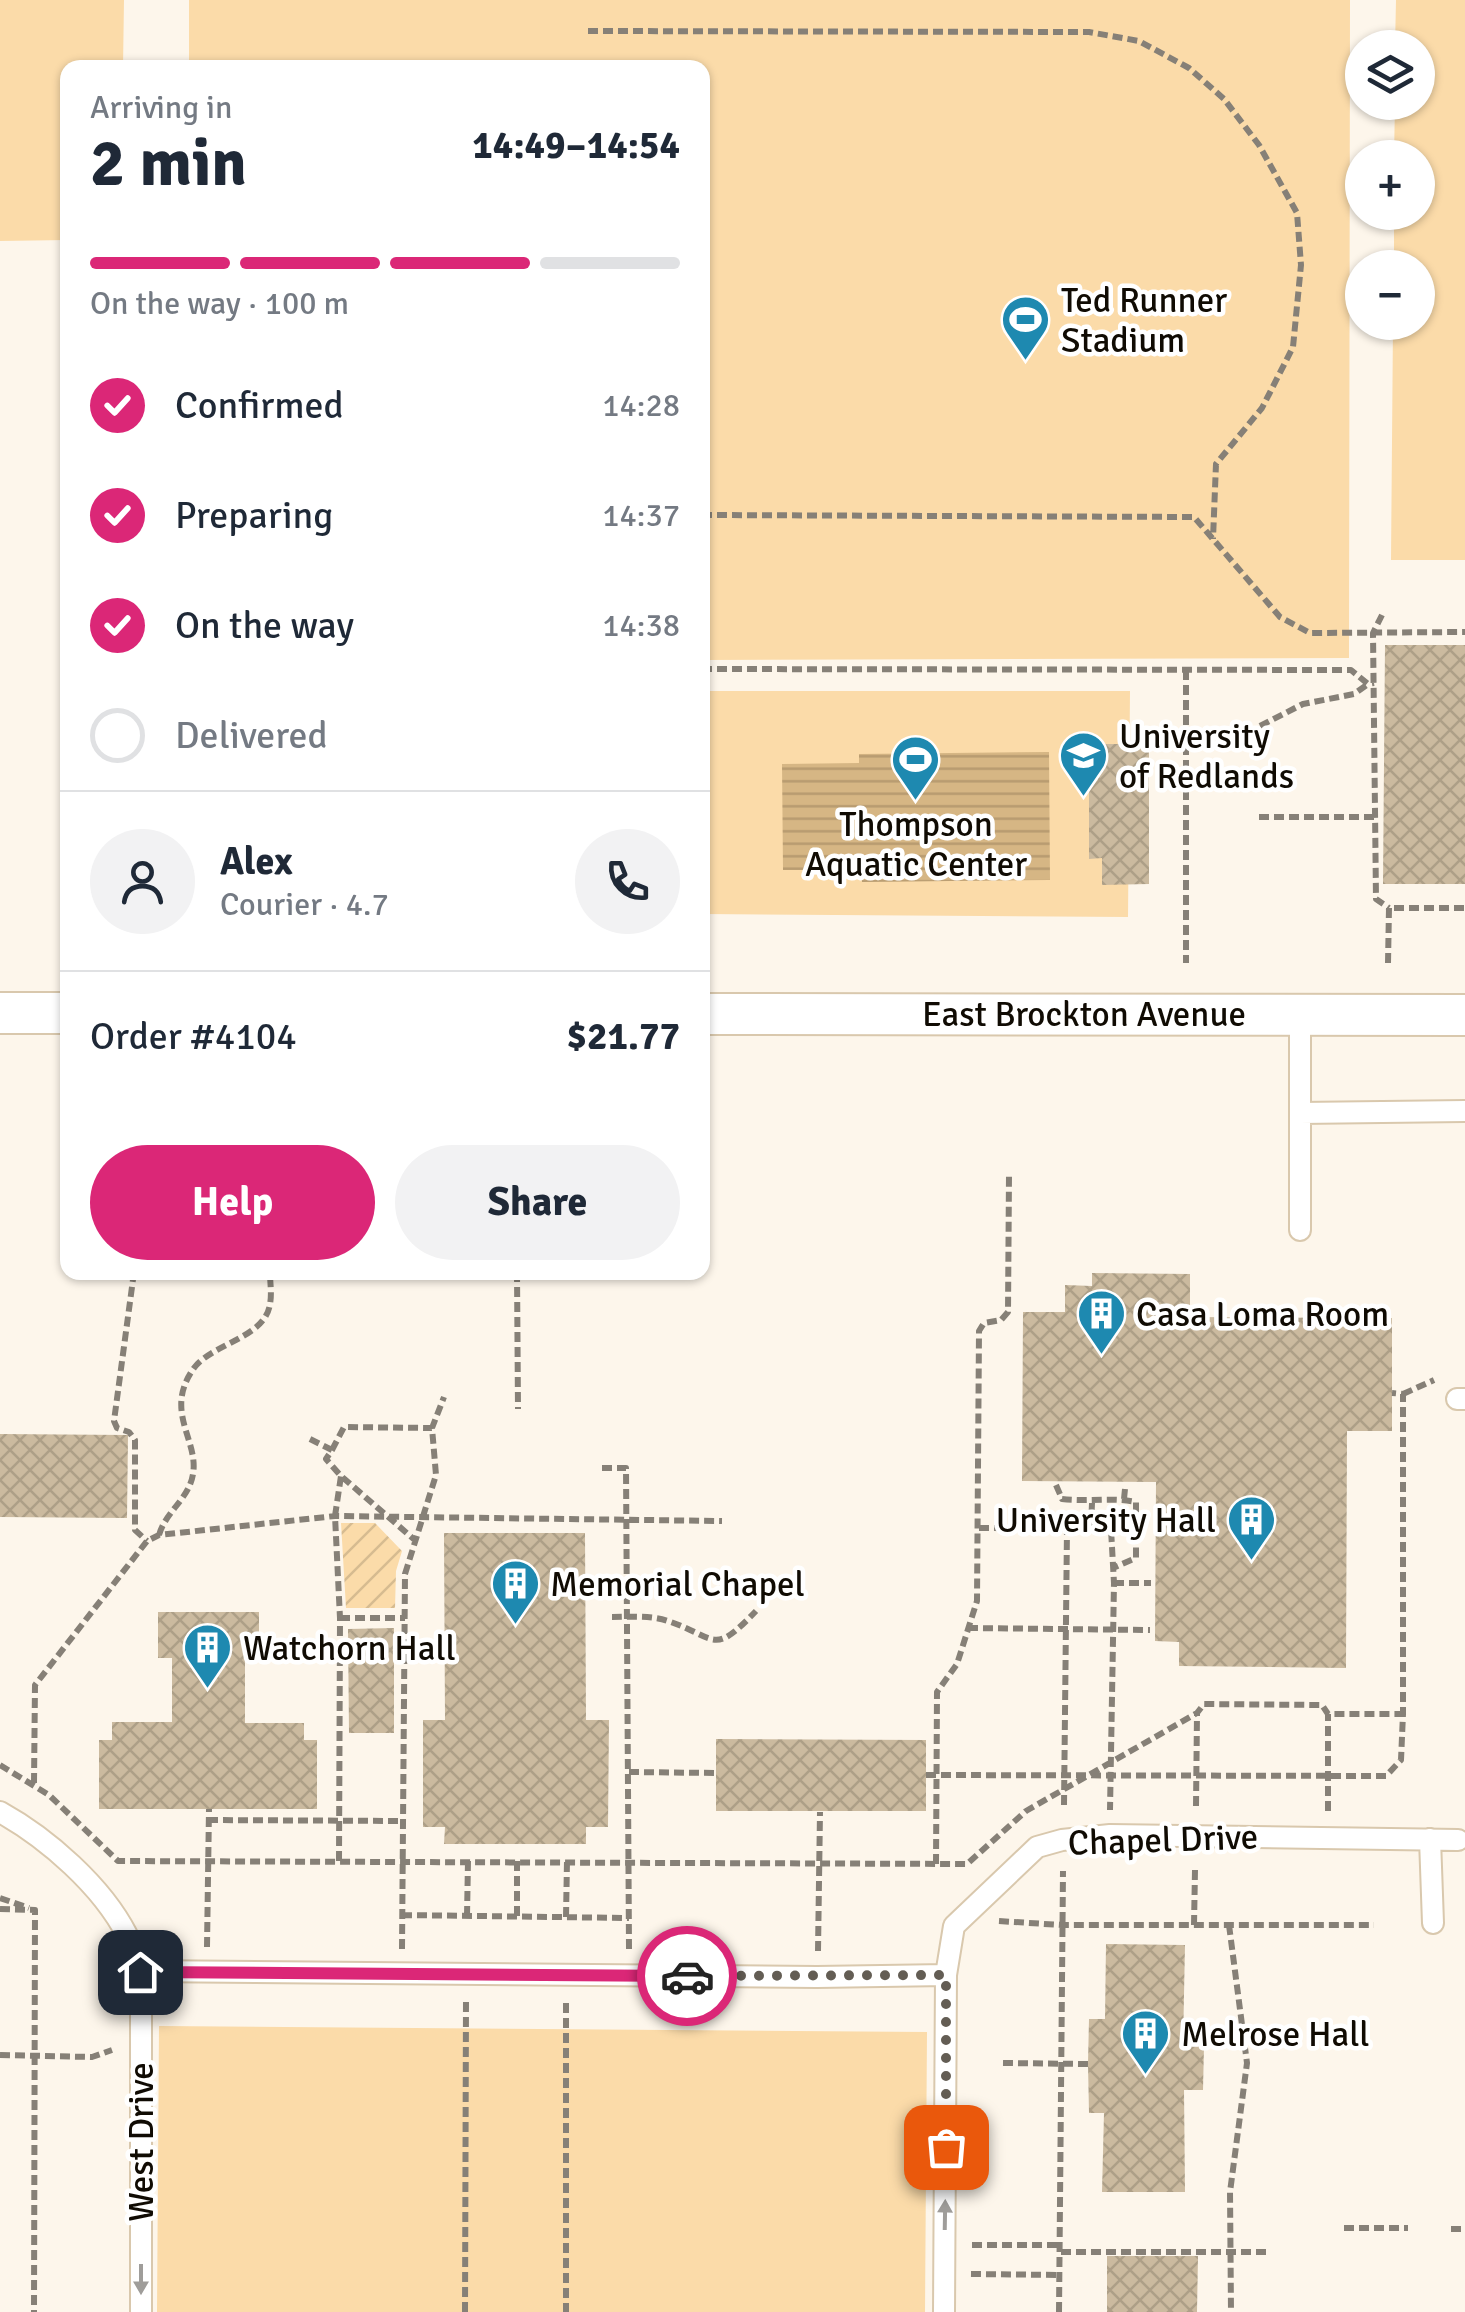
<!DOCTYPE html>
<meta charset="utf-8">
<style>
body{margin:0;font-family:Signika,sans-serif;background:#f2f2f3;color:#1f2937;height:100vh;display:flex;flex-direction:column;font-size:38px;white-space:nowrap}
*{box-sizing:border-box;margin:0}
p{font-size:32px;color:#747a83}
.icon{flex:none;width:55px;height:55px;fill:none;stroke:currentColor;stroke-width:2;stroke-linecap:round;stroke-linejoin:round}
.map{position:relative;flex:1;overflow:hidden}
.drawer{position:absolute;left:60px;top:60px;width:650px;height:1220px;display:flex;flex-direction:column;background:#fff;border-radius:20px;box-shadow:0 2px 8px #0004}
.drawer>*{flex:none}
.tools{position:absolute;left:1345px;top:30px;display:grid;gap:20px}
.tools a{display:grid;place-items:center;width:90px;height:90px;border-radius:50%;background:#fff;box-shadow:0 2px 8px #0004;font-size:50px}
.pin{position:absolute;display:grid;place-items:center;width:85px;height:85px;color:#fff;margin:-42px;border-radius:20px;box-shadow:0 5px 15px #0006}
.courier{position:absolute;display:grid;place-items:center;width:100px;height:100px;margin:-50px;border:8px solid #db2777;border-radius:50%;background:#fff;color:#222;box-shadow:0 2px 12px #0007}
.head em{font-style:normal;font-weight:700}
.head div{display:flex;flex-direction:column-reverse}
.head{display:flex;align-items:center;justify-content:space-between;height:170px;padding:0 30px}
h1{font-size:65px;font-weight:700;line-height:75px}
.bar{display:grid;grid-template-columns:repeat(4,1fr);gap:15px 10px;align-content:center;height:120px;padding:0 30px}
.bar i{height:12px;border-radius:8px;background:#e0e1e3}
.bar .on{background:#db2777}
.bar p{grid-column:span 4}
.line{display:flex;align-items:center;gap:25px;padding:0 30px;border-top:2px solid #e0e1e3}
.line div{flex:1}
.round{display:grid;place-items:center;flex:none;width:105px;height:105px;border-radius:52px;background:#f2f2f3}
ol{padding:0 30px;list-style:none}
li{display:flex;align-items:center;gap:30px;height:110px}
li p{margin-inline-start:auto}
li .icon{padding:10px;border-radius:50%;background:#db2777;color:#fff;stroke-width:4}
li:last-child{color:#747a83}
li i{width:55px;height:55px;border:5px solid #e0e1e3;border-radius:50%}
.primary-button{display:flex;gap:20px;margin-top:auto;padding:20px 30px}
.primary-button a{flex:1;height:115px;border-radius:60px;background:#db2777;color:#fff;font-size:40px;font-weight:700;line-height:115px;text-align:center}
.primary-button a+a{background:#f2f2f3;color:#1f2937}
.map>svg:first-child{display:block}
</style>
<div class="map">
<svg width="1465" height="2312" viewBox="0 0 1465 2312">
<defs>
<pattern id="garden-furrows" width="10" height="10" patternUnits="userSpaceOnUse" patternTransform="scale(2.5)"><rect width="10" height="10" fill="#fbdba9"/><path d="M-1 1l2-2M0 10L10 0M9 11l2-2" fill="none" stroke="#d6bb90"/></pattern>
<pattern id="water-rules" width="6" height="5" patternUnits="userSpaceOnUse" patternTransform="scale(2.5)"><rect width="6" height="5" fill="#d6b684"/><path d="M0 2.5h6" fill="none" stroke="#b79b70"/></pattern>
<pattern id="building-cross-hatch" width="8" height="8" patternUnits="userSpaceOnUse" patternTransform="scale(2.5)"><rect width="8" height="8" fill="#cbba9f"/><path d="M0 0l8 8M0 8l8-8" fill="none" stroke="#ad9f87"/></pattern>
</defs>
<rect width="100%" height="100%" fill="#fdf6eb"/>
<path fill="#fbdba9" d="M0 0H124L123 67 68 68 67 240 0 241Z
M189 0H1350L1349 658 703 660 702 68 189 67Z
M1396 0H1465V560H1391L1393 323 1418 322V268L1394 267V213L1418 212V158L1394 157 1395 103 1418 102V48L1395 47Z
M703 691H1130L1128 917 703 914Z
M159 2026 927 2032 925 2312H157Z"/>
<path fill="url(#garden-furrows)" d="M341 1523H375L402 1551 396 1571 395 1608H346Z"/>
<path fill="url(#water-rules)" d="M1049 752 1050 880 862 882 861 870H783L782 764 859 763V754Z"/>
<path fill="url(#building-cross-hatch)" d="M1385 645H1465V884H1383Z
M1101 744H1149V884L1102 885V858L1089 859V774L1100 773Z
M1092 1273 1190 1274V1317L1392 1318V1431H1347L1346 1668 1179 1666V1642L1155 1641 1156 1482 1022 1481 1023 1312H1065V1285L1092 1286Z
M0 1434 128 1435 127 1518 0 1517Z
M444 1533H585L586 1720H609L608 1827H586V1844H444L445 1827H423V1720H445Z
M158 1612H259V1657H245V1723H304V1740H317V1809H99V1740H112V1722H172V1658H158Z
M394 1628V1733H349L348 1629Z
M716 1739 926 1740V1811H716Z
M1106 1944 1185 1945 1183 2045 1204 2046 1203 2090H1184L1185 2192H1102L1104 2113H1089L1088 2064 1089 2019H1105Z
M1107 2256H1198L1197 2312H1107Z"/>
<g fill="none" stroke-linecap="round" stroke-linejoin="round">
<defs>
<path id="lane" d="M1300 1014V1230
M1300 1113 1465 1111
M1457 1399H1465
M0 1812C47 1838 102 1886 127 1935 133 1946 136 1960 141 1971V2312
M1430 1839 1433 1923
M141 1971 817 1977 946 1975
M944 2312 946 1975 954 1926 1037 1847 1062 1840 1110 1835 1458 1840"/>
<path id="street" d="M0 1013H68
M702 1014 1465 1015"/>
</defs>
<use href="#lane" stroke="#d9c8ad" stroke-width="24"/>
<use href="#street" stroke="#d9c8ad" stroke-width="44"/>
<path stroke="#868077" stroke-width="6" stroke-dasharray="10 5" stroke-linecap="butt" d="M588 31 1089 32 1139 41 1189 68 1224 99 1259 145 1297 213 1301 265 1293 347 1262 408 1216 464 1213 539
M702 515 1194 517 1280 617 1310 633 1465 632
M1382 615 1373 633 1376 899 1389 908
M702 669 1351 670 1368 684 1374 683
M1186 670V963
M1260 726 1303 704 1354 694 1368 684
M1259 817H1375
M1388 963 1389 908H1465
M134 1272 114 1421 117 1428 129 1432 135 1440V1530L147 1541
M517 1272 518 1409
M1403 1394 1434 1380
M310 1439 332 1450 326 1459 341 1476 416 1541
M332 1450 344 1427 432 1428
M602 1468H626L629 1949
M1056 1485 1062 1499C1087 1502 1113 1497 1136 1502V1558L1113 1568
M1124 1499 1125 1489
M1091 1527 1092 1503
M979 1528 1111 1529 1114 1583 1110 1810
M159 1535C166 1511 189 1499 193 1474 199 1440 163 1411 194 1368 213 1343 265 1338 270 1304 272 1294 270 1283 270 1272
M1114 1583H1151
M612 1617C630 1617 650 1615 668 1621 718 1638 712 1657 756 1611
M340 1618H405
M968 1628 1150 1630
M0 1765 49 1795 118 1861 967 1864 1026 1811 1197 1713 1204 1704 1322 1705 1328 1714H1403
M629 1772 716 1773
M926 1775 1386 1776 1401 1760 1403 1714V1394L1392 1393
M34 1783 35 1685 147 1541 159 1535 335 1516 722 1521
M1064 1805 1067 1528
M1196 1806 1197 1714
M1328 1811V1714
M208 1820 402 1821
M339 1861 340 1618 335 1516 341 1476
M936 1864 937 1692 957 1664 977 1601 979 1331 984 1323 1001 1320 1008 1312 1009 1175
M0 1898 29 1908
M0 1909 35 1910 34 2312
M402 1915 629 1918
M467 1916 468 1861
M517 1916V1861
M566 1917 567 1861
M999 1921 1061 1925H1374
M1194 1925 1195 1870
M1229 1925 1247 2063 1230 2192 1231 2312
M207 1947 209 1809
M402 1949 405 1574 436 1475 432 1428 444 1397
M818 1951 820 1812
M566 2003V2312
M0 2055 92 2057 112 2050
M1003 2063 1088 2064
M1344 2228H1408
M1451 2229H1465
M972 2245H1061
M1061 2252H1267
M971 2274 1060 2275
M465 2312 466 2001
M1059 2312 1063 1871"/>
<use href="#lane" stroke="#fff" stroke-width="20"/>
<use href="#street" stroke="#fff" stroke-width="40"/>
</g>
<defs><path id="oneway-solid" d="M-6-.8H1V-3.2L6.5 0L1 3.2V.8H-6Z" transform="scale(2.5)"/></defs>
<g fill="#9f9d9a">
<use href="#oneway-solid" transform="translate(945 2215) rotate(-89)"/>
<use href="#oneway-solid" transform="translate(141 2279) rotate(90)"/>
</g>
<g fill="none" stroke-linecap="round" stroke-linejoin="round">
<path stroke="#635d54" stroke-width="10" stroke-dasharray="0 18" d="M687 1976 946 1975V2147"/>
<path stroke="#db2777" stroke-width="12" d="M140 1972 687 1976"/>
</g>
<defs>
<symbol id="stadium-pin" viewBox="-11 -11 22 30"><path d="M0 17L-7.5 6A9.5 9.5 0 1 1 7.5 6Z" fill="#1e89b0" stroke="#fff"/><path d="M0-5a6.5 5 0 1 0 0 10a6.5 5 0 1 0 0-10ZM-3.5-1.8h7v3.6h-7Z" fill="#fff"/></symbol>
<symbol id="university-pin" viewBox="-11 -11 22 30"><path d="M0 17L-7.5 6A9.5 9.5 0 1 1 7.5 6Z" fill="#1e89b0" stroke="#fff"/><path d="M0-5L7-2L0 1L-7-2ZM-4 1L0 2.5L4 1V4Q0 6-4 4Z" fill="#fff"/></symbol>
<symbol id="building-pin" viewBox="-11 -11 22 30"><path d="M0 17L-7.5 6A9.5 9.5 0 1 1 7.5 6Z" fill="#1e89b0" stroke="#fff"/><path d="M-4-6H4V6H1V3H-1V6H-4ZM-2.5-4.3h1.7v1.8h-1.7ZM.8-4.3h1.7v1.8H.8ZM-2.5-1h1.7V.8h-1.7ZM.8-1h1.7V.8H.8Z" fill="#fff"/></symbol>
</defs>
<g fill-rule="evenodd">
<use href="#stadium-pin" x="998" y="292" width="55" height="75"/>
<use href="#university-pin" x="1056" y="728" width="55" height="75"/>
<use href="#stadium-pin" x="888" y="732" width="55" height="75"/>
<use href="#building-pin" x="1074" y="1286" width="55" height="75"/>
<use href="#building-pin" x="1224" y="1492" width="55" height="75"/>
<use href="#building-pin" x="488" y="1556" width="55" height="75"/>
<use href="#building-pin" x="180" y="1620" width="55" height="75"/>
<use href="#building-pin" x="1118" y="2006" width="55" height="75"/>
</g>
<g text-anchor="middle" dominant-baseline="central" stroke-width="9" stroke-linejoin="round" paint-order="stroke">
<g font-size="35" fill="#100b03" stroke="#fff" text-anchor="start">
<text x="1061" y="300">Ted Runner<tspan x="1061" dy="40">Stadium</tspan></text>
<text x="1119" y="736">University<tspan x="1119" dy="40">of Redlands</tspan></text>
<text x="916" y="824" text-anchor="middle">Thompson<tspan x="916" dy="40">Aquatic Center</tspan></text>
<text x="1136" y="1314">Casa Loma Room</text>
<text x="1216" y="1520" text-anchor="end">University Hall</text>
<text x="550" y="1584">Memorial Chapel</text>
<text x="243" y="1648">Watchorn Hall</text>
<text x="1181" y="2034">Melrose Hall</text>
</g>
<g font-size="35" fill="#100b03" stroke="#fff">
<text x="1084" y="1014">East Brockton Avenue</text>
<text transform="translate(1163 1840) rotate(-2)">Chapel Drive</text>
<text transform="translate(141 2142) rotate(-90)">West Drive</text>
</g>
</g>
</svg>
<div class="tools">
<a><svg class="icon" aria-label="layers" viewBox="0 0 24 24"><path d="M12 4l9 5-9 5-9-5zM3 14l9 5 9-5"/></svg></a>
<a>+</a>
<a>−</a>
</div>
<div class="pin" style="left:946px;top:2147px;background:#ea580c"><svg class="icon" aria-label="bag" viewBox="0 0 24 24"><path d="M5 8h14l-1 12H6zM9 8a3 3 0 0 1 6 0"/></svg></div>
<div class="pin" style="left:140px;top:1972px;background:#1f2937"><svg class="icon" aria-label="home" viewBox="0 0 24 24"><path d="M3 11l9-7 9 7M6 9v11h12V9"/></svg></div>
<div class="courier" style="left:687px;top:1976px"><svg class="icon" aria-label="car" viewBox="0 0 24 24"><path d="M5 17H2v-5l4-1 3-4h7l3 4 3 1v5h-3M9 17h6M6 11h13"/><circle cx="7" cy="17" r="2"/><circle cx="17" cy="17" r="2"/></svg></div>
<section class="drawer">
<div class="head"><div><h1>2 min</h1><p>Arriving in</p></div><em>14:49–14:54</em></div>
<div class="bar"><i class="on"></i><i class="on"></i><i class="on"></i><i></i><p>On the way · 100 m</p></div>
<ol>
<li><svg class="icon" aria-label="check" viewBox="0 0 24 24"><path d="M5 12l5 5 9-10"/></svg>Confirmed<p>14:28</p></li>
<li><svg class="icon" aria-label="check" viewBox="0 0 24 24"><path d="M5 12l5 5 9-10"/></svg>Preparing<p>14:37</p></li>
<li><svg class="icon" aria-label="check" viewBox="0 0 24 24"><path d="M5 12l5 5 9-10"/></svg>On the way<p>14:38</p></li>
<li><i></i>Delivered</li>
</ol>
<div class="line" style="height:180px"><a class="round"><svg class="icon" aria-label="person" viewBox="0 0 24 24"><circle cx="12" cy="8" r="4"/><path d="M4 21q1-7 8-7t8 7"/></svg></a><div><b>Alex</b><p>Courier · 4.7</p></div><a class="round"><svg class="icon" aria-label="phone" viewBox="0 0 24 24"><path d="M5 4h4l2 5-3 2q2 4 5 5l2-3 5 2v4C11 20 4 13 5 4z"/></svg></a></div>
<div class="line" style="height:130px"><div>Order #4104</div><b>$21.77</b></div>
<div class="primary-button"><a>Help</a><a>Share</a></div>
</section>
</div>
